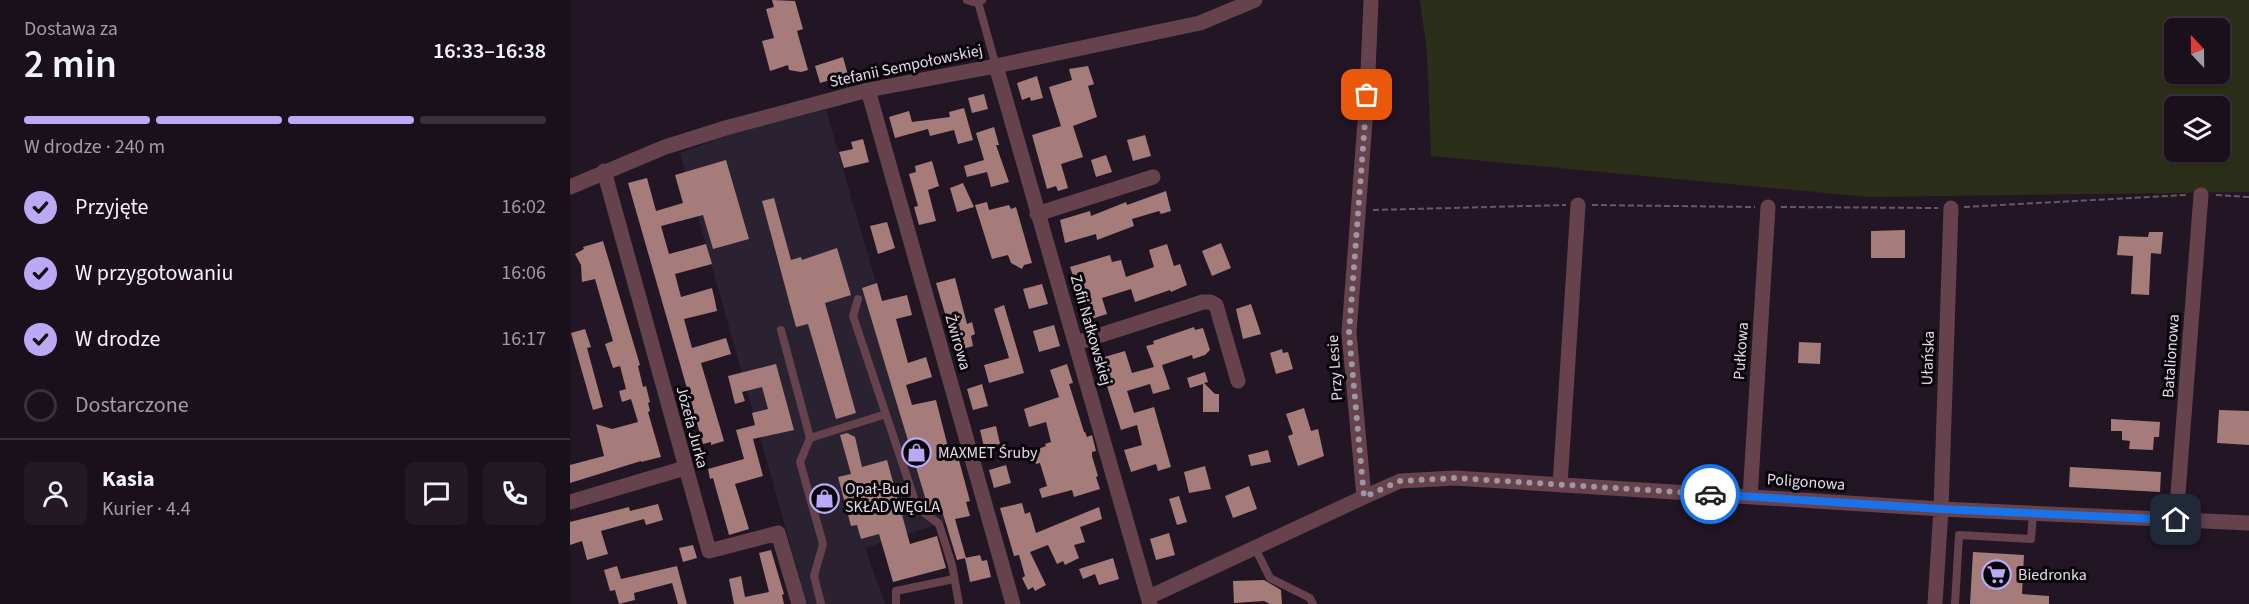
<!DOCTYPE html>
<html lang="pl">
<meta charset="utf-8">
<style>
body{margin:0;font-family:"Source Sans 3",sans-serif;background:#231925;color:#f1f3f6;height:100vh;display:flex;flex-direction:column;font-size:22px;white-space:nowrap}
*{box-sizing:border-box;margin:0}
p{font-size:20px;color:#9f9da3}
.icon{flex:none;width:33px;height:33px;fill:none;stroke:currentColor;stroke-width:2;stroke-linecap:round;stroke-linejoin:round}
.map{position:relative;flex:1;overflow:hidden}
.panel{display:flex;flex-direction:column;background:#1a101c;width:570px}
.panel>*{flex:none}
.needle{width:39px;rotate:338deg}
.tools{position:absolute;left:1594px;top:18px;display:grid;gap:12px}
.tools a{display:grid;place-items:center;width:66px;height:66px;border-radius:9px;background:#1a101c;box-shadow:0 2px 4px #0004,0 0 0 2px #38303b;font-size:30px}
.pin{position:absolute;display:grid;place-items:center;width:51px;height:51px;color:#fff;margin:-26px;border-radius:12px;box-shadow:0 3px 9px #0006}
.courier{position:absolute;display:grid;place-items:center;width:60px;height:60px;margin:-30px;border:4px solid #1a73e8;border-radius:50%;background:#fff;color:#222;box-shadow:0 2px 8px #0007}
.summary em{font-style:normal;font-weight:600}
.summary div{display:flex;flex-direction:column-reverse}
.summary{display:flex;align-items:center;justify-content:space-between;height:102px;padding:0 24px}
h1{font-size:39px;font-weight:600;line-height:45px}
.bar{display:grid;grid-template-columns:repeat(4,1fr);gap:9px 6px;align-content:center;height:72px;padding:0 24px}
.bar i{height:8px;border-radius:4px;background:#38303b}
.bar .selected{background:#baaaf6}
.bar p{grid-column:span 4}
.line{display:flex;align-items:center;gap:15px;padding:0 24px;border-top:2px solid #38303b}
.line div{flex:1}
.round{display:grid;place-items:center;flex:none;width:63px;height:63px;border-radius:9px;background:#231925}
ol{padding:0 24px;list-style:none}
li{display:flex;align-items:center;gap:18px;height:66px}
li p{margin-inline-start:auto}
li .icon{padding:6px;border-radius:50%;background:#baaaf6;color:#111;stroke-width:4}
li:last-child{color:#9f9da3}
li i{width:33px;height:33px;border:3px solid #38303b;border-radius:50%}
main{display:flex;flex:1;min-height:0}
.map>svg:first-child{display:block}
</style>
<main>
<section class="panel">
<div class="summary"><div><h1>2 min</h1><p>Dostawa za</p></div><em>16:33–16:38</em></div>
<div class="bar"><i class="selected"></i><i class="selected"></i><i class="selected"></i><i></i><p>W drodze · 240 m</p></div>
<ol>
<li><svg class="icon" aria-label="check" viewBox="0 0 24 24"><path d="M5 12l5 5 9-10"/></svg>Przyjęte<p>16:02</p></li>
<li><svg class="icon" aria-label="check" viewBox="0 0 24 24"><path d="M5 12l5 5 9-10"/></svg>W przygotowaniu<p>16:06</p></li>
<li><svg class="icon" aria-label="check" viewBox="0 0 24 24"><path d="M5 12l5 5 9-10"/></svg>W drodze<p>16:17</p></li>
<li><i></i>Dostarczone</li>
</ol>
<div class="line" style="height:108px"><a class="round"><svg class="icon" aria-label="person" viewBox="0 0 24 24"><circle cx="12" cy="8" r="4"/><path d="M4 21q1-7 8-7t8 7"/></svg></a><div><b>Kasia</b><p>Kurier · 4.4</p></div><a class="round"><svg class="icon" aria-label="chat" viewBox="0 0 24 24"><path d="M4 5h16v11H9l-5 4z"/></svg></a><a class="round"><svg class="icon" aria-label="phone" viewBox="0 0 24 24"><path d="M5 4h4l2 5-3 2q2 4 5 5l2-3 5 2v4C11 20 4 13 5 4z"/></svg></a></div>
</section>
<div class="map">
<svg width="1679" height="604" viewBox="0 0 1679 604">
<rect width="100%" height="100%" fill="#221625"/>
<path fill="#2b2231" d="M256 110 375 522 295 548 315 604H237L110 153 169 131Z"/>
<path fill="#2b2e18" fill-rule="evenodd" d="M850 0H1679V192L1298 197 861 156 857 53ZM1605 28H1650V74H1605ZM1605 106H1650V152H1605Z"/>
<path fill="#a57c79" d="M202 0 225 1 233 29 227 31 238 70 231 72 219 70 218 65 200 71 192 41 204 38 196 9 204 7Z
M273 57 278 75 250 83 245 66Z
M518 66 524 84 518 86 527 117 503 126 513 157 491 164 498 188 488 191 486 186 477 189 462 135 491 126 479 87 502 80 499 69Z
M467 76 473 98 461 101 460 97 452 100 447 83Z
M414 94 418 109 402 113 398 98Z
M394 108 403 140 388 144 384 130 360 136 358 129 325 138 319 117 339 111 342 122 380 117 379 112Z
M424 127 429 145H426L439 182 421 187 417 172 397 177 394 166 414 160 406 133Z
M575 135 581 156 563 161 557 140Z
M293 139 299 162 274 168 269 152 283 149 281 142Z
M536 155 542 172 526 177 521 160Z
M156 160 179 239 143 249 133 215 91 226 99 254 136 244 142 264 105 274 111 297 142 288 145 301 147 311 114 319 122 348 156 338 161 354 131 363 154 441 141 445V442L133 444 58 183 77 178 86 211 113 203 105 175Z
M362 161 369 186 358 190 366 221 349 225 344 207 348 206 339 174 346 172 345 166Z
M393 183 404 207 387 212 380 188Z
M596 191 601 211 591 214 589 211 562 219 564 226 527 240 526 234 495 243 490 220 520 211 521 216 556 202 557 205Z
M204 198 221 260 231 257 232 260 267 248 281 295 255 303 286 413 266 419 238 324 226 327 192 201Z
M417 202 419 210 439 205 441 209 446 207 462 263 454 265 452 269 441 263 438 255 422 259 405 205Z
M317 222 325 248 308 254 300 226Z
M1335 230V258H1301V231Z
M1579 232H1593L1591 254 1581 253 1579 295 1561 294 1563 256 1547 255 1549 236 1578 237Z
M33 241 70 365 68 366 73 387 76 386 80 402 78 403 80 411 78 412 91 457 71 462V461L0 483V465L34 456 26 424 42 429 68 422 61 399 52 402 49 391 56 389 50 366 43 368 35 344 43 341 25 279 12 282 11 265 5 254 14 249 13 247Z
M651 243 661 268 642 276 632 251Z
M597 244 604 266 610 264 617 285 601 292 600 290 565 302 561 289 532 298 537 314 518 320 500 267 540 255 542 262 551 260 556 277 584 267 579 250Z
M385 278 397 324 402 322 405 334 401 336 403 346 386 351 366 283Z
M307 283 312 301 337 295 342 315 326 319 338 363 356 357 362 377 336 385 342 405 366 400 380 455 387 453 400 501 396 502 400 516 385 519 396 558 387 560 372 511 366 513 358 507 292 288Z
M472 284 478 304 459 309 453 289Z
M681 304 691 334 673 339 666 309Z
M434 305 454 373 419 383 414 365 439 358 424 309Z
M484 325 490 346 469 352 463 331Z
M624 327 625 330 633 328 640 350 635 355 623 359 622 355 592 365 600 389 583 394 580 384 557 391 564 413 584 407 601 467 588 471 586 464 561 472 554 450 572 445 567 425 551 430 534 377V369L531 358 555 351 562 373 584 367 576 346 584 344 583 341Z
M15 329 21 347 17 348 33 407 23 410 1 333Z
M1229 342 1251 343 1250 364 1228 363Z
M712 349 713 353 718 352 723 369 706 374 700 353Z
M206 364 224 430 183 439 193 476 165 484 179 529 159 535 143 478 140 479 138 469 174 459 166 430 185 425 182 413 198 409 192 387 172 392 175 401 165 404 158 376Z
M497 364 503 383 499 384 514 432H515L517 437 522 435 526 451 522 452V456L528 476 526 477 530 489 504 497 502 490 472 498 469 489 477 486 470 463 466 464 463 451 476 446 475 444 481 442 476 422 459 427 454 409 489 397 480 370Z
M635 372 638 382 634 383 645 394H649V412H633V384L620 388 617 378Z
M412 384 418 406 403 410 397 389Z
M734 408 741 431 748 429 754 456 728 466 718 436 723 434 716 414Z
M1649 410 1679 411V445L1647 443Z
M1541 419 1590 422 1589 437H1584L1583 450 1559 449 1560 441 1552 440V431H1541Z
M426 426 430 444 414 447 410 430Z
M277 433 285 437 292 467 317 460 340 544 367 536 376 568 323 582 309 534 291 539 287 525 281 526 268 477 281 474 270 435Z
M698 450 701 462 681 466 678 455Z
M436 465 441 483 424 488 419 470Z
M635 466 641 489 619 493 614 472Z
M1500 467 1591 472 1590 492 1499 487Z
M679 486 687 509 663 518 655 496Z
M609 496 617 522 607 525 599 499Z
M452 503 455 514 460 512 466 533 529 507 532 519 510 527 515 542 504 545 509 558 495 565 493 561 487 564 478 545 460 552 476 585 465 591 463 587 458 590 452 578 455 576 449 555 444 556 430 508Z
M88 504 93 520 76 525 74 519 31 531 38 554 17 560 12 541 0 545V522L59 507 60 511Z
M599 533 605 555 586 560 580 539Z
M123 545 127 558 113 562 109 548Z
M201 550 214 594 212 595 214 604H164L159 579 171 576 175 597 199 592 189 553Z
M1403 552 1454 555 1452 594 1479 596V604H1400Z
M410 555 412 561 417 560 421 577 400 582 395 558Z
M543 558 549 579 529 585 525 574 513 579 509 569Z
M47 566 51 579 107 566 117 604H108L102 583 64 593 65 600 49 604 45 590 40 591 34 570Z
M694 580 711 590 712 604H700L694 601 664 603 663 581Z"/>
<g fill="none" stroke-linecap="round" stroke-linejoin="round">
<path stroke="#645a67" stroke-width="2" stroke-dasharray="6 3" stroke-linecap="butt" d="M1646 195 1679 197
M1022 205 1185 207
M1211 207 1368 208
M1394 207 1616 195
M803 210 996 205"/>
<path stroke="#66434c" stroke-width="8" d="M397 0 403 2 412 0
M408 2 426 66
M288 299 283 316 347 507 369 524 382 565 389 604
M211 330 240 438 316 414
M240 438 230 462 253 544 244 576 251 604
M685 548 700 578 740 598 743 604
M326 604V591L384 579
M1385 604 1389 535 1461 539 1463 514"/>
<path stroke="#66434c" stroke-width="15" d="M426 66 580 604
M298 90 443 604
M34 171 139 551 208 533 229 604
M0 187 95 147 159 127 298 90 426 66 630 23 685 0
M467 214 583 177
M506 343 633 302H640L646 305 668 381
M990 485 1008 205
M794 497 830 481 885 478 1371 509 1679 523
M1180 497 1198 207
M0 502 115 468
M1606 520 1631 195
M579 597 794 497 779 333 797 95 801 0
M1365 604 1371 509 1381 208"/>
</g>
<g fill="none" stroke-linecap="round" stroke-linejoin="round">
<path stroke="#9f96a2" stroke-width="6" stroke-dasharray="0 10.8" d="M797 95 779 333 794 497 830 481 885 478 1140 494"/>
<path stroke="#1a73e8" stroke-width="8" d="M1140 494 1371 509 1606 520"/>
</g>
<defs>
<symbol id="shop-ring" viewBox="-11 -11 22 22"><circle r="9.5" fill="#08040a" stroke="#baaaf6" stroke-width="1.5"/><path d="M-5-2.5h2.3a2.7 3.5 0 0 1 5.4 0H5L5.5 6h-11ZM-1.5-2.5h3a1.5 2.3 0 0 0-3 0Z" fill="#baaaf6"/></symbol>
<symbol id="supermarket-ring" viewBox="-11 -11 22 22"><circle r="9.5" fill="#08040a" stroke="#baaaf6" stroke-width="1.5"/><path d="M-6-5.5h2.5l.6 2H6L4.5 2H-2.5L-4.4-4H-6ZM-1.5 3.2a1.3 1.3 0 1 0 .1 0ZM3 3.2a1.3 1.3 0 1 0 .1 0Z" fill="#baaaf6"/></symbol>
</defs>
<g fill-rule="evenodd">
<use href="#shop-ring" x="330" y="436" width="33" height="33"/>
<use href="#shop-ring" x="238" y="482" width="33" height="33"/>
<use href="#supermarket-ring" x="1410" y="558" width="33" height="33"/>
</g>
<g text-anchor="middle" dominant-baseline="central" stroke-width="6" stroke-linejoin="round" paint-order="stroke">
<g font-size="16" fill="#e3dbe5" stroke="#08040a">
<text transform="translate(336 66) rotate(-12)">Stefanii Sempołowskiej</text>
<text transform="translate(521 330) rotate(74)">Zofii Nałkowskiej</text>
<text transform="translate(388 342) rotate(74)">Żwirowa</text>
<text transform="translate(1171 351) rotate(-86)">Pułkowa</text>
<text transform="translate(1601 356) rotate(-86)">Batalionowa</text>
<text transform="translate(1358 358) rotate(-88)">Ułańska</text>
<text transform="translate(765 368) rotate(-94)">Przy Lesie</text>
<text transform="translate(122 427) rotate(75)">Józefa Jurka</text>
<text transform="translate(1236 482) rotate(4)">Poligonowa</text>
</g>
<g font-size="16" fill="#e3dbe5" stroke="#08040a" text-anchor="start">
<text x="368" y="453">MAXMET Śruby</text>
<text x="275" y="489">Opał-Bud<tspan x="275" dy="18">SKŁAD WĘGLA</tspan></text>
<text x="1448" y="575">Biedronka</text>
</g>
</g>
</svg>
<div class="tools">
<a><svg class="needle" viewBox="-14 -14 28 28"><path d="M0-13l5 13h-10z" fill="#e53935"/><path d="M0 13l5-13h-10z" fill="#9f9da3"/></svg></a>
<a><svg class="icon" aria-label="layers" viewBox="0 0 24 24"><path d="M12 4l9 5-9 5-9-5zM3 14l9 5 9-5"/></svg></a>
</div>
<div class="pin" style="left:797px;top:95px;background:#ea580c"><svg class="icon" aria-label="bag" viewBox="0 0 24 24"><path d="M5 8h14l-1 12H6zM9 8a3 3 0 0 1 6 0"/></svg></div>
<div class="pin" style="left:1606px;top:520px;background:#1f2937"><svg class="icon" aria-label="home" viewBox="0 0 24 24"><path d="M3 11l9-7 9 7M6 9v11h12V9"/></svg></div>
<div class="courier" style="left:1140px;top:494px"><svg class="icon" aria-label="car" viewBox="0 0 24 24"><path d="M5 17H2v-5l4-1 3-4h7l3 4 3 1v5h-3M9 17h6M6 11h13"/><circle cx="7" cy="17" r="2"/><circle cx="17" cy="17" r="2"/></svg></div>
</div>
</main>
